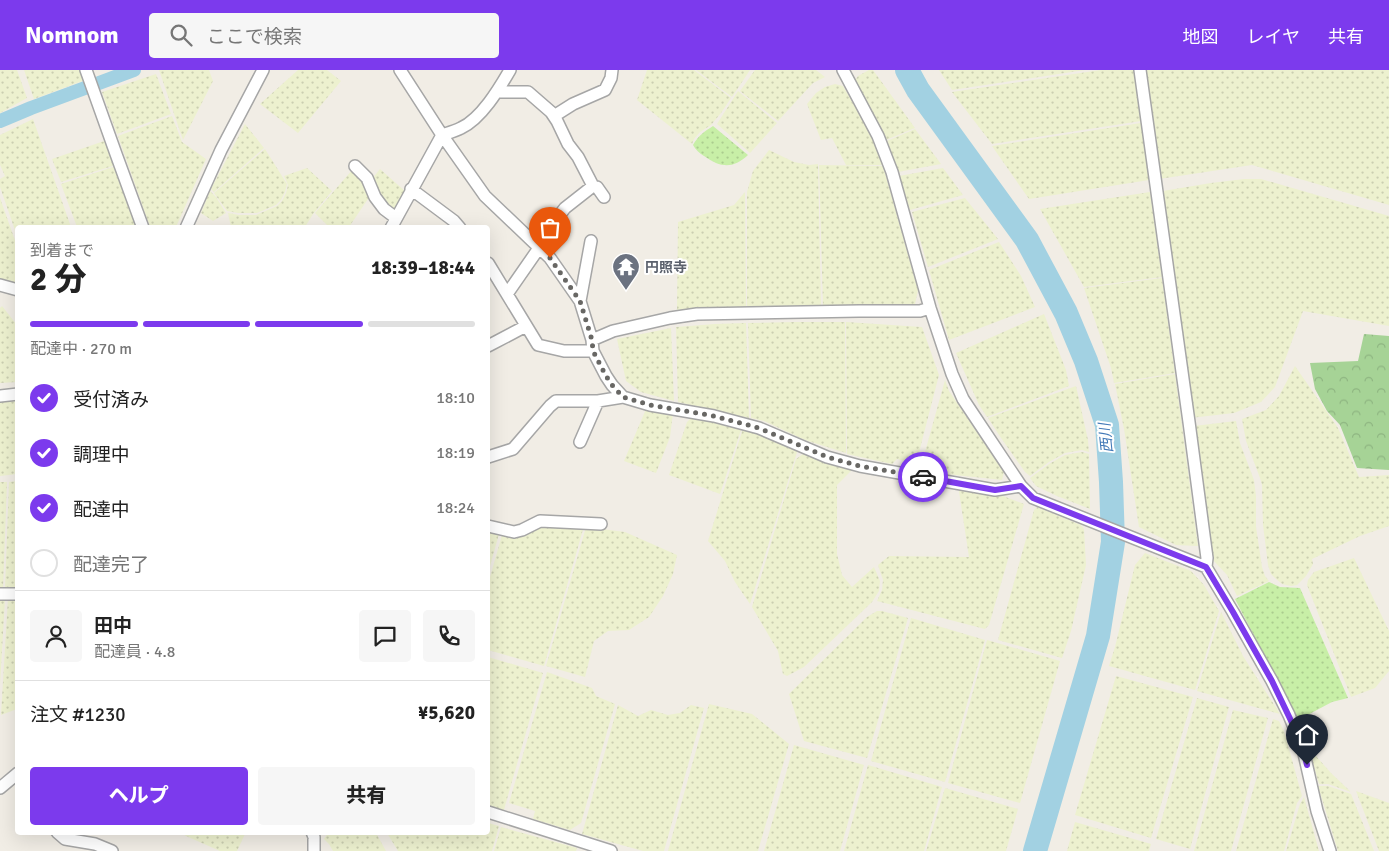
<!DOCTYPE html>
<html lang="ja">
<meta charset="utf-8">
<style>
body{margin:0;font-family:Signika,"Noto Sans JP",sans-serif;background:#f6f6f6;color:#222;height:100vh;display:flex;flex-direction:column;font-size:19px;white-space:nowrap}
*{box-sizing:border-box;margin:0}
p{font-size:16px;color:#767676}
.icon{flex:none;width:28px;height:28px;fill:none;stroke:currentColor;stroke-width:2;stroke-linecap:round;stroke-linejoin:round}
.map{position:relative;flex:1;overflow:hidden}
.side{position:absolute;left:15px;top:155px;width:475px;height:610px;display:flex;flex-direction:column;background:#fff;border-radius:5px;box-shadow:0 5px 20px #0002}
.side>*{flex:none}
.pin{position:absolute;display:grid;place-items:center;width:42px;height:42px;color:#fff;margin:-51px -21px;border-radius:50% 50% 50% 0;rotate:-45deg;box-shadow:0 0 5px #0007}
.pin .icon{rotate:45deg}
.courier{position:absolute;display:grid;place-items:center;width:50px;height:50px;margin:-25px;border:4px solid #7c3aed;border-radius:50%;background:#fff;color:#222;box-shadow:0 1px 6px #0007}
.headline em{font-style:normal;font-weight:800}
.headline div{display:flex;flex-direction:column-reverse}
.headline{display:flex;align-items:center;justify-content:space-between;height:85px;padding:0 15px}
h1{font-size:32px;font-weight:800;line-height:38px}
.bar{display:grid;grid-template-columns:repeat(4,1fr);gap:8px 5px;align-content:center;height:60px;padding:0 15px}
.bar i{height:6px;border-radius:4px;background:#e0e0e0}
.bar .on{background:#7c3aed}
.bar p{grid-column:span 4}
.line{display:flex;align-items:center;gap:12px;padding:0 15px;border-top:1px solid #e0e0e0}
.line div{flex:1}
.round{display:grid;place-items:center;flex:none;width:52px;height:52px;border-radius:5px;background:#f6f6f6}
ol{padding:0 15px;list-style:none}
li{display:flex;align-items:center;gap:15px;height:55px}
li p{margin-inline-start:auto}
li .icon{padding:5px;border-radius:50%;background:#7c3aed;color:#fff;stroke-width:4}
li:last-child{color:#767676}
li i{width:28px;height:28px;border:2px solid #e0e0e0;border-radius:50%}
.button{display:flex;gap:10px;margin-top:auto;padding:10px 15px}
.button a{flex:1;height:58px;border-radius:5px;background:#7c3aed;color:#fff;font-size:20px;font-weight:800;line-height:58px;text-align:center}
.button a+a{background:#f6f6f6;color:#222}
header{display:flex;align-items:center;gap:30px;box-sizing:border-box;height:70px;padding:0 25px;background:#7c3aed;color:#fff}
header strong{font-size:24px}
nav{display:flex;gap:28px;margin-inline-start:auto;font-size:18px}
.search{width:350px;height:45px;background:#f6f6f6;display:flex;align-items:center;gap:12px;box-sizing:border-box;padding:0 18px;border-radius:5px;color:#767676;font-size:19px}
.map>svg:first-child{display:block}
</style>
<header>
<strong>Nomnom</strong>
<div class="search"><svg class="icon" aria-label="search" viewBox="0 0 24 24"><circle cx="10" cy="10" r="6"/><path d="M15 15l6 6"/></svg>ここで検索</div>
<nav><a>地図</a><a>レイヤ</a><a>共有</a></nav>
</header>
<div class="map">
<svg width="1389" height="781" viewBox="0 0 1389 781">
<defs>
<pattern id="farmland-dots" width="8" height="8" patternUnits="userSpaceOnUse" patternTransform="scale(1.25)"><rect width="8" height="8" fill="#edf1cf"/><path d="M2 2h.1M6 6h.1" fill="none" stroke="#cbceb1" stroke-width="1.8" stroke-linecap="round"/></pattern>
<pattern id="grass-dots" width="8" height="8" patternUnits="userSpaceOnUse" patternTransform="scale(1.25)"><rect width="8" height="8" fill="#c8efa7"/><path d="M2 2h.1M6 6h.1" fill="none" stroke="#abcc8f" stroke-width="1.8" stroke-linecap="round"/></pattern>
<pattern id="forest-crowns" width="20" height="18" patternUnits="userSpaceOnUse" patternTransform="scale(1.25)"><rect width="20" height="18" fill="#a6d396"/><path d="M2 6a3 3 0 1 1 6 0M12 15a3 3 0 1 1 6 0" fill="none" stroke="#8eb581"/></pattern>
</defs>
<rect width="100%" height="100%" fill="#f1ede5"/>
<path fill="url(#farmland-dots)" d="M0 0H17L27 28 0 43Z
M24 0H82L85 10 34 29Z
M159 0H209L213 11 183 70Z
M298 0H327L341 11 298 63 260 34Z
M647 0H694L731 28 721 43 711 55 700 62 694 69 692 74 637 30Z
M696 0H750L732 27Z
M755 0H816L825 7 813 13 778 51 740 21Z
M869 0H873L915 58 886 70 855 10 858 6Z
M939 0H1085L952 20Z
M1101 0H1134L1141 51 992 74 952 22Z
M1144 0H1389V135L1252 95 1159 109Z
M156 4 171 44 117 64 102 22Z
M835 14 843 16 872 66 883 95H846L832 68 821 70 807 34 816 23 825 17Z
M738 21 777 53 750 83 717 54Z
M172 46 182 72 206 89 176 157H150L118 66Z
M33 49 71 157 18 158 17 166 0 117V109L5 106 0 95V65Z
M1141 53 1149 110 1029 129 992 76Z
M245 54 264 78 214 122 211 119Z
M915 59 941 94 898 102 887 71Z
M107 70 116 95 61 112 52 89Z
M265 79 287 114 285 122 281 130 276 135 257 143H238L227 141 214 123Z
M769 80 794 92 809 95 818 94 821 236 747 238V122L753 101Z
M819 95 883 96 918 220 915 234 823 236Z
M116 96 138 157H77L61 114Z
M307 98 332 121 313 144 305 157H231L228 143 239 145H256L277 136 282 131 286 123 288 115 284 106Z
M943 98 963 125 910 140 899 106Z
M353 99 364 113 370 126 349 157H329L315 143Z
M380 99 406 122 395 143 377 123 372 109Z
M1244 109H1261L1389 146V256L1303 241 1275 317 1261 332 1234 343 1190 348 1161 124 1163 121 1211 113Z
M210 121 216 127 226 143 213 151 201 143Z
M745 122 746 238 677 240 678 152 734 135Z
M1150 122 1162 207 1084 217 1040 139Z
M0 128 17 176V216L0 211Z
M965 128 998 169 928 197 912 142Z
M999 172 1021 206 1035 237 949 270 929 200Z
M1162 208 1175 303 1114 313 1111 298 1084 218Z
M2 236 17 255V312L0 313V238Z
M1044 244 1066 300 1069 316 987 347 979 335 956 283Z
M796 252H845L846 383 805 370 764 351 751 348 748 253Z
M846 252 922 257 939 305 916 394 897 389 892 394 847 384Z
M746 253 749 348 678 332 676 257 715 254Z
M671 258 674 331 641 322 626 311 617 269Z
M1295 296 1338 358 1359 407 1389 405V456L1360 466 1312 489 1313 494 1306 506 1297 515 1291 516 1282 514 1276 509 1271 504 1268 495 1263 455 1262 415 1260 408 1246 371 1242 349 1266 340 1279 326Z
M1175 304 1198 476 1176 475 1139 457 1124 359 1115 314Z
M945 310 949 321 1004 402 1002 410 927 402 920 400Z
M1076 316 1088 370 1089 382 1082 380 1065 383 1049 392 1030 406 1025 402 1001 368 988 348Z
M17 329V404L0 406V331Z
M646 339 673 343 670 367 656 403 624 391Z
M692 347 742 357 720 424 669 405 687 352Z
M1236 351 1240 373 1254 410 1256 426V457L1262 497 1265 506 1269 511 1237 526 1227 505 1213 490 1194 356Z
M743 358 798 379 750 534 735 512 725 491 708 471Z
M1082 382 1089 384 1090 439 1057 426 1036 416 1030 408 1049 394 1065 385Z
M803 384H811L853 399 837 415V484L842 505 852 517 874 497 880 511 879 521 872 532 804 597 787 606 783 604 778 581 752 537 796 389Z
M17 411V520L5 519 9 412Z
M0 412H7L3 519H0Z
M958 415 1003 426 1024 434 989 555 985 559 877 531 882 520 883 510 878 495 889 486 969 487Z
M1037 437 1081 455 1084 459 1086 495 1071 561 1062 588 998 570 1034 440Z
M541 456H584L544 596 488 580V514L502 465 514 467Z
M586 457 625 462 677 485 673 504 663 526 649 547 629 560 608 561 594 571 585 607 546 596Z
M488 461 499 464 488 503Z
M1145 483 1191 501 1204 515 1219 541 1195 620 1109 596 1115 577 1135 495Z
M1354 488 1389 561V601L1375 618 1351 627 1307 515 1308 510 1314 502Z
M0 528 5 529 0 615Z
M8 528 17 529V639L1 645Z
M877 541H882L908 548 867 688 804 671 789 624 867 547Z
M1221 542 1243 586 1280 644 1197 621Z
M911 548 985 570 945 712 871 691Z
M987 570 1060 591 1020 733 948 713Z
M488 587 543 603 503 743 488 739Z
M547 602 592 618 596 626 615 634 581 753 570 760 533 749 535 741 509 733Z
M1116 606 1193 627 1151 768 1075 745Z
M1197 628 1229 637 1190 779 1156 769Z
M709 634 752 644 789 674 758 781H668Z
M618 635 638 646 651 640 668 645 680 643 691 635 704 638 664 781H643L582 764Z
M1233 640 1268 648 1231 781H1194Z
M1273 649 1279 651 1284 661 1302 726 1297 733 1284 781H1236Z
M794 675 864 695 840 781H764Z
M1315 685 1331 703 1351 722 1328 714H1319L1311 686Z
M868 695 942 717 924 781H844Z
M1318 716H1328L1351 724 1374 781H1338Z
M945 718 1018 739 1006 781H926Z
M1356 721 1389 733V781H1379Z
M1304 727 1319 781H1286L1300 734Z
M1075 752 1151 774 1149 781H1067Z
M488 753 499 756 492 781H398L387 763 488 762Z
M501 757 577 778 576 781H494Z
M240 763 245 764 237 781H220L186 766 182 763Z
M328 763H376L386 781H333L329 774 324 769Z"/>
<path fill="url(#grass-dots)" d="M713 56 748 85C733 99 721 98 704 86 699 83 696 80 693 75 698 66 705 61 713 56Z
M1269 512 1280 517 1300 518 1348 628 1332 632 1298 650 1235 529Z"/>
<path fill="url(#forest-crowns)" d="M1364 264 1389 266V400L1357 398 1340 355 1327 341 1315 319 1310 293 1358 291Z"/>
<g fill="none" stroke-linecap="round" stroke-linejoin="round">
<path stroke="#a2d1e2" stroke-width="14" d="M99 13 134 0
M0 51 31 38 85 18"/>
<path stroke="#a2d1e2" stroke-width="24" d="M907 0 918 20 1027 170 1066 243 1086 291 1107 355 1111 412 1113 472 1098 566 1035 781"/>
<defs>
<path id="street" d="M86 0 116 84 143 158
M400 0 442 65 485 126 550 188 580 231 592 270 593 281 606 306 612 315 623 327 650 335 714 346 759 358 827 387 860 396 995 420 1021 416
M843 0 878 66 892 102 930 238 952 304 963 329 1021 416 1033 428 1206 497
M1140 0 1189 352 1207 488 1206 497 1233 542 1272 611 1289 645 1303 679 1317 741 1330 781
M498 22H528L551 42 557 51 568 74 578 87 593 116 597 117 604 127
M554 46 573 34 605 20 611 8 612 0
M355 96 367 108 375 127 384 139 396 148
M411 119 454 151 460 158
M186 158 221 80 263 0
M391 158 442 65C448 63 455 61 461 58 481 49 499 19 510 0
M536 175 565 138 593 116
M488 193 538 275 564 281H593
M0 215 18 220
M507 224 539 178
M580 231 591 171
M592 270 613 261 670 248 697 244 859 241H920L930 238
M488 276 526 256
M0 326 18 324
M580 372 598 331
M488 387 513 379 550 336 556 331H598L623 327
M488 456 514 462 522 460 540 451 601 454
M0 524H18
M0 718 18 703
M488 742 611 781
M57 762 65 769 95 774 112 781
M312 762 314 767V781"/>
</defs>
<use href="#street" stroke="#a6a6a6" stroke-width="14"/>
<use href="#street" stroke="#fff" stroke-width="11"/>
</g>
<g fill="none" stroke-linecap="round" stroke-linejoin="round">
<path stroke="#686764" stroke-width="5" stroke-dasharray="0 9" d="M550 188 580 231 592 270 593 281 606 306 612 315 623 327 650 335 714 346 759 358 827 387 860 396 923 407"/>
<path stroke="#7c3aed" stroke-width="6" d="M923 407 995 420 1021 416 1033 428 1206 497 1233 542 1272 611 1294 657 1303 679 1307 695"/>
</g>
<defs>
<symbol id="temple-pin" viewBox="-11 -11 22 30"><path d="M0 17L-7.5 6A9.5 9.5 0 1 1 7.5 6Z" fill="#6b7280" stroke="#fff"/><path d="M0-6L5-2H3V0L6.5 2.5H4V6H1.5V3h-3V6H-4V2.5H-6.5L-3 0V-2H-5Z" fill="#fff"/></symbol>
</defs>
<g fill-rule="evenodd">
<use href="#temple-pin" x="610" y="181" width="32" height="43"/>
</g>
<g text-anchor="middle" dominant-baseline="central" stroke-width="4" stroke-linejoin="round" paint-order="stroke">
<g font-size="14" font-weight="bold" fill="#5b616d" stroke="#fff" text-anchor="start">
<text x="645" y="197">円照寺</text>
</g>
<g font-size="15" font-style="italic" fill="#4379b7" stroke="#fff">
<text transform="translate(1106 368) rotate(-96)">西川</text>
</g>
</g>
</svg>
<div class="pin" style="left:550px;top:188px;background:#ea580c"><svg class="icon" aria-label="bag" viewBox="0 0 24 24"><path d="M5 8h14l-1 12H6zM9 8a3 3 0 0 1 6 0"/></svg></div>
<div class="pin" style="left:1307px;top:695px;background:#1f2937"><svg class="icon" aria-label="home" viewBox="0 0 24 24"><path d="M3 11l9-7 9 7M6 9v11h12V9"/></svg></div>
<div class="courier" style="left:923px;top:407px"><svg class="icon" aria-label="car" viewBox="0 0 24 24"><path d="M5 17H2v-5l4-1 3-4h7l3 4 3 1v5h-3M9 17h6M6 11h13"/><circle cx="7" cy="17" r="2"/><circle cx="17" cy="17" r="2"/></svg></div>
<section class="side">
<div class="headline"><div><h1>2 分</h1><p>到着まで</p></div><em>18:39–18:44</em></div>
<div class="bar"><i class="on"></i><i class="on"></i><i class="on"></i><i></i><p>配達中 · 270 m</p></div>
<ol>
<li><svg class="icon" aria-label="check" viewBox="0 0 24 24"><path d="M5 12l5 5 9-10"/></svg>受付済み<p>18:10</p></li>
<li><svg class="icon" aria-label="check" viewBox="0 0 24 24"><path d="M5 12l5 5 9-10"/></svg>調理中<p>18:19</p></li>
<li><svg class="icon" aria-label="check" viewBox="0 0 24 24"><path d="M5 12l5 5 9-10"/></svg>配達中<p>18:24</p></li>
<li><i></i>配達完了</li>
</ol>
<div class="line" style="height:90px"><a class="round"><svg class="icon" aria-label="person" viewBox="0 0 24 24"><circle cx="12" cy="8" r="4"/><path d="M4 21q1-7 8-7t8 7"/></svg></a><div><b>田中</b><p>配達員 · 4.8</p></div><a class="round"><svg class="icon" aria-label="chat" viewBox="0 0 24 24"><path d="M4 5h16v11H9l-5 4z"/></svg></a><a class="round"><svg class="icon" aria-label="phone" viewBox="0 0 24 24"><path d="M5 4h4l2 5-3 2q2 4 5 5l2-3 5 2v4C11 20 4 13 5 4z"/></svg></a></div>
<div class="line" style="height:65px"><div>注文 #1230</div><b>¥5,620</b></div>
<div class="button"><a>ヘルプ</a><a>共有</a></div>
</section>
</div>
